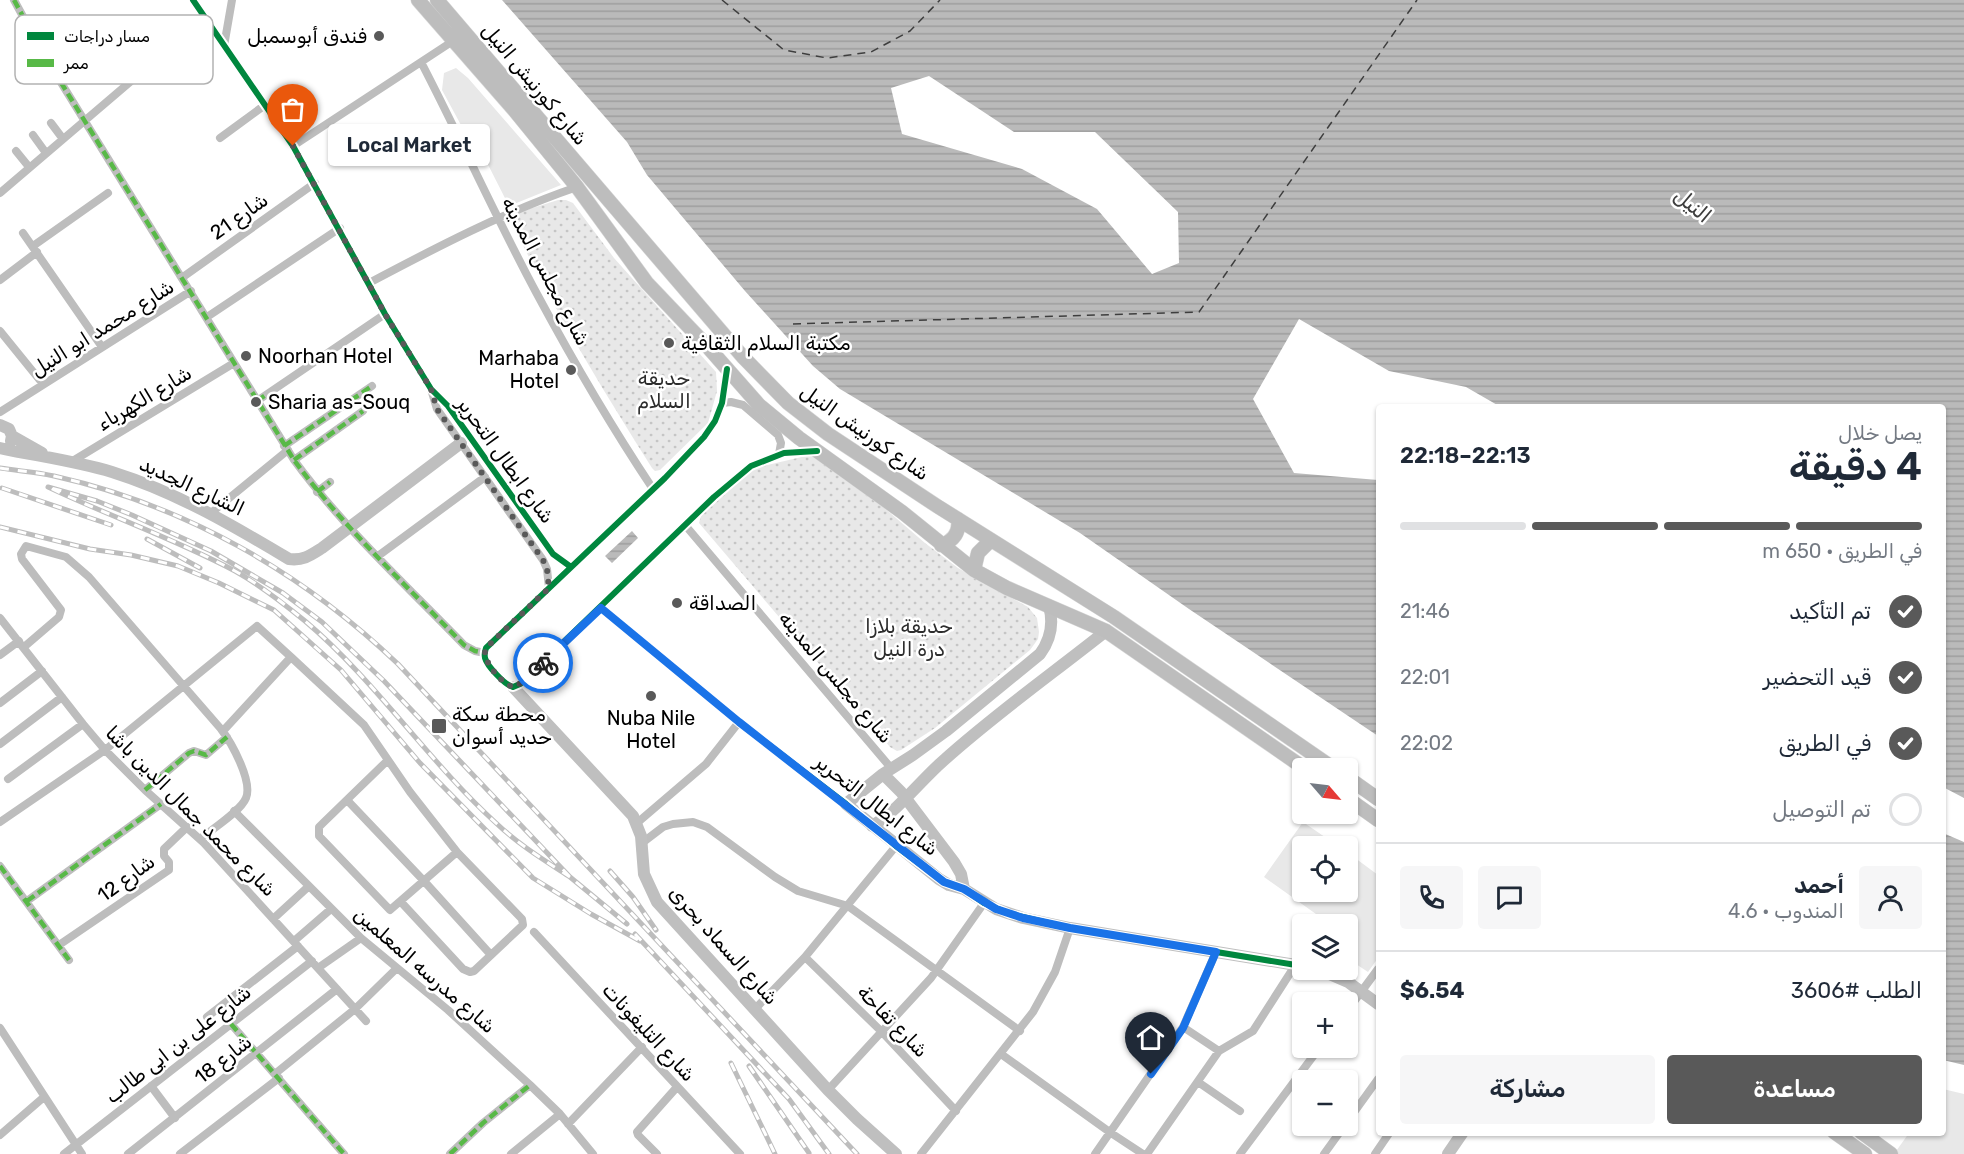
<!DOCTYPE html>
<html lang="ar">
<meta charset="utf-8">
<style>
body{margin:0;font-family:Rubik,"Noto Naskh Arabic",sans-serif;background:#f6f6f7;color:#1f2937;direction:rtl;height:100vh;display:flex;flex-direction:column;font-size:22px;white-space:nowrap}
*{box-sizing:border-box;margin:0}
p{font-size:20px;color:#747a83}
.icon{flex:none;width:33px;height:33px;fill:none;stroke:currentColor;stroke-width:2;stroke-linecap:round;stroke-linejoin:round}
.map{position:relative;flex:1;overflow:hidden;direction:ltr}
.panel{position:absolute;left:1376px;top:404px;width:570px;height:732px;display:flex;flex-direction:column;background:#fff;border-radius:6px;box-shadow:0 2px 4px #0004;direction:rtl}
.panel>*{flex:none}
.needle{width:39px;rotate:118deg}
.fabs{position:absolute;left:1292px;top:758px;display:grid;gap:12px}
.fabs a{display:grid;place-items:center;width:66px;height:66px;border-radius:6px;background:#fff;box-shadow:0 2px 4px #0004;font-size:30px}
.pin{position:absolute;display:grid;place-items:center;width:51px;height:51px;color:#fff;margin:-62px -26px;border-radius:50% 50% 50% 0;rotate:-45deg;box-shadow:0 0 6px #0007}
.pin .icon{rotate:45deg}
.courier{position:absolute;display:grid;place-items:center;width:60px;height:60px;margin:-30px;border:4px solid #1a73e8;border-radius:50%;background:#fff;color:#222;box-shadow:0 2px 8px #0007}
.bubble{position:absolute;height:42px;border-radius:6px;background:#fff;box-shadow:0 2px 4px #0004;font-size:20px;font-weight:600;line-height:42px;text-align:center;direction:rtl}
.headline em{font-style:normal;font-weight:600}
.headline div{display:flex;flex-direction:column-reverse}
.headline{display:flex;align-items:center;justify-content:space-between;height:102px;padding:0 24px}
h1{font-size:39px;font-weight:600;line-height:45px}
.bar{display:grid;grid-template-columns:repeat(4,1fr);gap:9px 6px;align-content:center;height:72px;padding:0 24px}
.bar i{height:8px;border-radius:4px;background:#e0e1e3}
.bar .selected{background:#595959}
.bar p{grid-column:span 4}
.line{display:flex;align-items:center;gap:15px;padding:0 24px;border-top:2px solid #e0e1e3}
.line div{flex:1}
.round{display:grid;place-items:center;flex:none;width:63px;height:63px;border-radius:6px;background:#f6f6f7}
ol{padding:0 24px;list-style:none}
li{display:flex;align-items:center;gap:18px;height:66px}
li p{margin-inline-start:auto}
li .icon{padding:6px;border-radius:50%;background:#595959;color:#fff;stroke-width:4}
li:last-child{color:#747a83}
li i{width:33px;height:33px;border:3px solid #e0e1e3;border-radius:50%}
.primary-button{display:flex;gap:12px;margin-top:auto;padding:12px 24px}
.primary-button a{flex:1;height:69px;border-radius:6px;background:#595959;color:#fff;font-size:24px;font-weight:600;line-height:69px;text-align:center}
.primary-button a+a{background:#f6f6f7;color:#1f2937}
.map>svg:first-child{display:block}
</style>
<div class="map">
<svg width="1964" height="1154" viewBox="0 0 1964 1154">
<defs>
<pattern id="park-dots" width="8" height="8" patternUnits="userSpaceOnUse" patternTransform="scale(1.5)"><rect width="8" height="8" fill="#e8e8e8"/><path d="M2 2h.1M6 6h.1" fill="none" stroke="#c5c5c5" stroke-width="1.8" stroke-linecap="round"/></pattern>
<pattern id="water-rules" width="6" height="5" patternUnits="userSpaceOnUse" patternTransform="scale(1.5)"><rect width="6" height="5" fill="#bababa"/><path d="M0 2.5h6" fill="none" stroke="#9e9e9e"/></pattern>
</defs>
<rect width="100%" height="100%" fill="#fff"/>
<path fill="#e8e8e8" d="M456 68 468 78 561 185 509 206 477 143 468 138 442 90 444 73Z
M1303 822 1338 846H1302V891H1347V852L1378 875V958L1368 972 1347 958V924H1330L1264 877Z
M1943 1089 1964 1094V1154H1894L1909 1133 1942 1132Z"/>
<path fill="url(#park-dots)" d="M558 200H566L573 203 614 258 716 372 717 391 708 423 660 470 655 471 652 468C603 390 555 312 515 229L514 220 515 216 523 211Z
M806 456H813L882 506 925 543 958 568 1028 607 1037 618 1039 632 1038 639 1030 650 935 728 901 750 897 751 890 747 699 523 701 516 754 468Z"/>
<path fill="url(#water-rules)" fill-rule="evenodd" d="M502 0H1964V798L1943 787 1942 406H1499L1466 387 1389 371 1299 319 1253 399 1294 473 1378 480V736L1189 609 1080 533 840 389 813 366 745 291 647 175 627 142ZM929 76 1014 132H1095L1178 212 1179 263 1152 274 1097 209 1022 169 902 134 891 88Z
M632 531 638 538 612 563 605 556Z
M1943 833 1964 842V1065L1943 1060Z"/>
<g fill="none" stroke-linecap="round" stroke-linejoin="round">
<path stroke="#3e3e3e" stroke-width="1.5" stroke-dasharray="8 6" stroke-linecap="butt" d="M722 0 784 50 827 58 871 52 910 31 940 0
M793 324 1199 312 1417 0"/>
<defs>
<path id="primary" d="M418 0 515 111 577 187 647 283 707 346 759 405 799 438 902 512 974 570 1007 588 1106 631 1304 768
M437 0 743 357 788 403 828 434 937 506 1114 617 1333 768
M941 545C954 541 960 532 958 519
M974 570 978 553 991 540
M1347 777 1378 799
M1347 798 1378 820
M1834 1132 1865 1154
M1861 1132 1891 1154"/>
</defs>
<use href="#primary" stroke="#dbdbdb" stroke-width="15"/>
<path stroke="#bdbdbd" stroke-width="8" d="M14 0 44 55 294 460C343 527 406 585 464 645L475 651 485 653
M193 0 293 146 385 314 431 389 448 406 553 554 571 567
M224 46 232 0
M421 62C461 139 496 218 537 294 573 361 611 426 653 489
M51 123 63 139
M33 135 46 153
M220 138 265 105
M293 146 453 41
M16 151 29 167
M0 193 205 18
M23 233 102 347
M33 246 108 193
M183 277 315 183
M0 280 37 252
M369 283C437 247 504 212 577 187
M207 317 340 228
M0 331 43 384
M727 369 722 403 715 421 704 437 665 478 486 648C485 652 484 653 485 658 487 666 505 685 513 687L520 684 714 497 751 466 784 453 815 451
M431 389 437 409 543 560 547 569 549 588
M257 401 385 314
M722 403 731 402 743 405 778 435 781 443 779 454
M0 412 191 291
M284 446 372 386
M294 460 363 411
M71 462 234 363
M317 492 330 482
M211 513 288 450
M685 525 891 768
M378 556 485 477
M601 608 739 722 846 804
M0 618 83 724 105 750 145 790 204 843 366 1021
M24 647 59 617 61 610 22 559 21 554 26 546 66 557 89 577 221 729C231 742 253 781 246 798 241 811 211 830 200 839
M0 655 19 641
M0 703 42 671
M223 731 291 657 364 725 410 792 457 852 522 919 523 925 474 971 470 972 463 969 401 902
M0 744 62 697
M387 761 323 823 319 827V836L390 910 457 852
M8 779 83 724
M145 790 189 753 194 751 206 755 227 737
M347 800 424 881 491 955
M234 811 361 938 448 1010 530 1085 560 1114 593 1154
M0 822 105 750 257 626 291 657
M637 823 706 764 739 722
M642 843 663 827 673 824 693 822 707 827 775 877 798 891 848 906 1020 1031
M0 866 69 960
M27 901 161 804
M273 919 309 886
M534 932 740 1154
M294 941 331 909
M59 945 169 870V862L164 856V849L187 827
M805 957 883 1033 956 1111
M318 968 361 938
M755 1009 805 957 896 846
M1347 1011 1378 969
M207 1017 298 946
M231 1024 344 1154
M1183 1027 1219 1051
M0 1028 82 1154
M1001 1054 1111 1133 1143 1154
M276 1073 355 1009 397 968
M1198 1082 1240 1111
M151 1086 175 1118
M828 1090 931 978 984 903
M1347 1122 1378 1079
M568 1124 642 1047
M0 1135 44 1097
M64 1154 312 961
M128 1154 337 989
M180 1154 279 1078
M450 1154 483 1123 530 1085
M511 1154 560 1114
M657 1154 638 1135 637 1132 677 1087
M921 1154 1033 1012 1055 972 1070 928
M1095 1154 1183 1027 1216 952
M1147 1154 1219 1051 1253 1031 1296 964
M1240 1154 1320 1047
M1324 1154 1345 1125
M1375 1154 1390 1132"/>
<path stroke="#bfbfbf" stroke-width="12" d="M0 425 9 429 12 436 11 441
M12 436 42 453
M0 448C37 456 75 461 112 472 176 492 232 525 289 559 303 561 311 555 322 548L461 443
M1049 606C1054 624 1051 639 1040 654L946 731 913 755 883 774 846 804 939 879 949 885 964 889 996 909 1023 918 1070 928 1302 966
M513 687 633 816 641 836 644 874 657 902 828 1090 857 1119 896 1154
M883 774 901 792 954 862 961 874 964 889
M872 826C900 809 919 782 943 761 995 714 1052 674 1106 631
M1318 969 1348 982 1378 1004
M1448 1154 1463 1132"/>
<use href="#primary" stroke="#bdbdbd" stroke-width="14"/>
<defs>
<path id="rail" d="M0 468C18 471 37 472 54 476 184 505 302 572 398 664L857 1154
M2 488 111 525
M0 527 90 549 131 555 178 566 219 583 274 610 341 670 420 763 533 878 591 914 640 941
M147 539 200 568
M610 871 633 897 656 930
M570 877C544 860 518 844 496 823 428 761 375 680 305 621 283 603 260 585 235 571 175 539 109 516 48 487L97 501 132 515 211 551 283 593 322 622 384 681 570 877 627 924
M635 934 789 1099 829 1154
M731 1063 775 1154
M749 1066 809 1153"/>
</defs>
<use href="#rail" stroke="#bdbdbd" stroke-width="5"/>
<use href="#rail" stroke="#fff" stroke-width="3" stroke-dasharray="9" stroke-linecap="butt"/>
<path stroke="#58b947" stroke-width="4.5" stroke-dasharray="9 4.5" stroke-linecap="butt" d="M14 0 44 55 294 460C343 527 406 585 464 645L475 651 485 653
M257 401 267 394
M284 446 372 386
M294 460 363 411
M317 492 330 482
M145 790 189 753 194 751 206 755 227 737
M0 866 69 960
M27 901 161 804
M231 1024 344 1154
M450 1154 483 1123 530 1085"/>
<defs>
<path id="cycleway" d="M193 0 293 146 385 314 431 389 448 406 553 554 571 567
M727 369 722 403 715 421 704 437 665 478 486 648C485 652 484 653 485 658 487 666 505 685 513 687L520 684 714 497 751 466 784 453 817 451
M601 608 739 722 846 804 896 846 944 882 964 889 984 903 1010 914 1070 928 1302 966"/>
</defs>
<use href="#cycleway" stroke="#fff" stroke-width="10"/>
<use href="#cycleway" stroke="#00873e" stroke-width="6"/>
</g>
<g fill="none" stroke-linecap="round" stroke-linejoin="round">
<path stroke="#595959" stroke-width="6" stroke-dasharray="0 10.8" d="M293 146 385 314 431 389 437 409 543 560 547 569 549 588 490 644 485 652C485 664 502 684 513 687L518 685 543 663"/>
<path stroke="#1a73e8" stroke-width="8" d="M543 663 601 608 739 722 944 882 964 889 996 909 1023 918 1070 928 1216 952 1183 1028 1151 1074"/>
</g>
<g fill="#595959" stroke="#fff" stroke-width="2">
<circle cx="379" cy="36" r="6"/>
<circle cx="669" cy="343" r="6"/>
<circle cx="246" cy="356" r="6"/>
<circle cx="571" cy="370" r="6"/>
<circle cx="256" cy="402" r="6"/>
<circle cx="677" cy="603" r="6"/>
<circle cx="651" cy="696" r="6"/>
<rect x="431" y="718" width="16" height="16" rx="3"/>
</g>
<g text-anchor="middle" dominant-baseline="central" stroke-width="5" stroke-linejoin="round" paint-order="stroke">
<g font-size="20" fill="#000" stroke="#fff" text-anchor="start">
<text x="367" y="36" text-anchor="end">فندق أبوسمبل</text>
<text x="681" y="343">مكتبة السلام الثقافية</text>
<text x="258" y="356">Noorhan Hotel</text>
<text x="559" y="358" text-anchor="end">Marhaba<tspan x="559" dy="23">Hotel</tspan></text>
<text x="268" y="402">Sharia as-Souq</text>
<text x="689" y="603">الصداقة</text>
<text x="452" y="714">محطة سكة<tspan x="452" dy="23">حديد أسوان</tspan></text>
<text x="651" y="718" text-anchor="middle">Nuba Nile<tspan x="651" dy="23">Hotel</tspan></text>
</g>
<g font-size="20" fill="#000" stroke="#fff">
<text transform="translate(535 84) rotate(50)">شارع كورنيش النيل</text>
<text transform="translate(239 216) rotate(-35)">شارع 21</text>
<text transform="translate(546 271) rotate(62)">شارع مجلس المدينه</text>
<text transform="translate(102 328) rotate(-32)">شارع محمد ابو النيل</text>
<text transform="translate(144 398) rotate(-31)">شارع الكهرباء</text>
<text transform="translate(865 432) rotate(35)">شارع كورنيش النيل</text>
<text transform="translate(506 460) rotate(54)">شارع ابطال التحرير</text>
<text transform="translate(192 486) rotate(25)">الشارع الجديد</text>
<text transform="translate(836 677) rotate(50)">شارع مجلس المدينه</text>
<text transform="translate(877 805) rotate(38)">شارع ابطال التحرير</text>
<text transform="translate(191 811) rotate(45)">شارع محمد جمال الدين باشا</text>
<text transform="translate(126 878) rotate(-36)">شارع 12</text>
<text transform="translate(724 945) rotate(48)">شارع السماد بحرى</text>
<text transform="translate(425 970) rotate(41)">شارع مدرسه المعلمين</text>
<text transform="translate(893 1021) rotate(46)">شارع تفاحة</text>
<text transform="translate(649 1032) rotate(47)">شارع التليفونات</text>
<text transform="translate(178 1044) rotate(-38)">شارع على بن ابى طالب</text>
<text transform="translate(223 1059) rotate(-38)">شارع 18</text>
</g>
<g font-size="20" fill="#2d2d2d" stroke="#fff">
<text x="664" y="378">حديقة<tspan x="664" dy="23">السلام</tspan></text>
<text x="909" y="626">حديقة بلازا<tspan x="909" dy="23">درة النيل</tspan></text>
</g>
<g font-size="21" font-style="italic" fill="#3e3e3e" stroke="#fff">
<text transform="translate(1693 205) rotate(40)">النيل</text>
</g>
</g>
<rect x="15" y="15" width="198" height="69" rx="9" fill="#fff" stroke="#b2b2b2" stroke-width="1.5"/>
<rect x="27" y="32" width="27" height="8" fill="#00873e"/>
<rect x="27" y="59" width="27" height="8" fill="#58b947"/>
<g font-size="16" fill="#000">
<text x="64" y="42">مسار دراجات</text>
<text x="64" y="69">ممر</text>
</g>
</svg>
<div class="fabs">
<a><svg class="needle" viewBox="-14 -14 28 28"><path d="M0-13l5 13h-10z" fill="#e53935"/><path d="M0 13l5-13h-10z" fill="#747a83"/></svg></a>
<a><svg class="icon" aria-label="locate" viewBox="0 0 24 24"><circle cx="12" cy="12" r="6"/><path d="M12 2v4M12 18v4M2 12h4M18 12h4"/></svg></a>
<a><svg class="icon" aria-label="layers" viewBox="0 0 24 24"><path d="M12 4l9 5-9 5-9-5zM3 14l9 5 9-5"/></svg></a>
<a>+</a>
<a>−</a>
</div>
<div class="pin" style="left:293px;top:146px;background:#ea580c"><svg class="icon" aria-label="bag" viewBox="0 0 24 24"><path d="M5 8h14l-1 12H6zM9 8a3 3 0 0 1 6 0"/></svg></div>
<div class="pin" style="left:1151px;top:1074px;background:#1f2937"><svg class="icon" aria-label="home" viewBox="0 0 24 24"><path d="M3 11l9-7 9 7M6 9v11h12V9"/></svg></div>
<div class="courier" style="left:543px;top:663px"><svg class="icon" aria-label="bike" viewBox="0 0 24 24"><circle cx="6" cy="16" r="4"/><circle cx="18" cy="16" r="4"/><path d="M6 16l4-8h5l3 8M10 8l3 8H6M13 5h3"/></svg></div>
<div class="bubble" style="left:328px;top:124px;width:162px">Local Market</div>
<section class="panel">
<div class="headline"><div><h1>4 دقيقة</h1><p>يصل خلال</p></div><em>22:13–22:18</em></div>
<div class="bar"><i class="selected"></i><i class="selected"></i><i class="selected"></i><i></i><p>في الطريق · 650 m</p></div>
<ol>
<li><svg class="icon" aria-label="check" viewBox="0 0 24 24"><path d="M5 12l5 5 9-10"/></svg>تم التأكيد<p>21:46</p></li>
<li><svg class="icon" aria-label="check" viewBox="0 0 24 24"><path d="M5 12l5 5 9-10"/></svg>قيد التحضير<p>22:01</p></li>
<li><svg class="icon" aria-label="check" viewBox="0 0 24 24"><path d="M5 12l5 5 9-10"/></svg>في الطريق<p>22:02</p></li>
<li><i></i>تم التوصيل</li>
</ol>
<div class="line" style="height:108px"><a class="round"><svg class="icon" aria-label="person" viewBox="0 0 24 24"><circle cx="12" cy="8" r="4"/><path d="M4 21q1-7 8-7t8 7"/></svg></a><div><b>أحمد</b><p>المندوب · 4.6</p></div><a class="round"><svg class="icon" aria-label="chat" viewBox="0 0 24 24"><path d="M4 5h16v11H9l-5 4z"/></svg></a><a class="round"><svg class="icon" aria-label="phone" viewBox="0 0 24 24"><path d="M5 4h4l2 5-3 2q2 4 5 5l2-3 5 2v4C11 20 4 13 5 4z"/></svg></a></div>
<div class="line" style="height:78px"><div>الطلب #3606</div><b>$6.54</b></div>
<div class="primary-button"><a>مساعدة</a><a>مشاركة</a></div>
</section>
</div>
